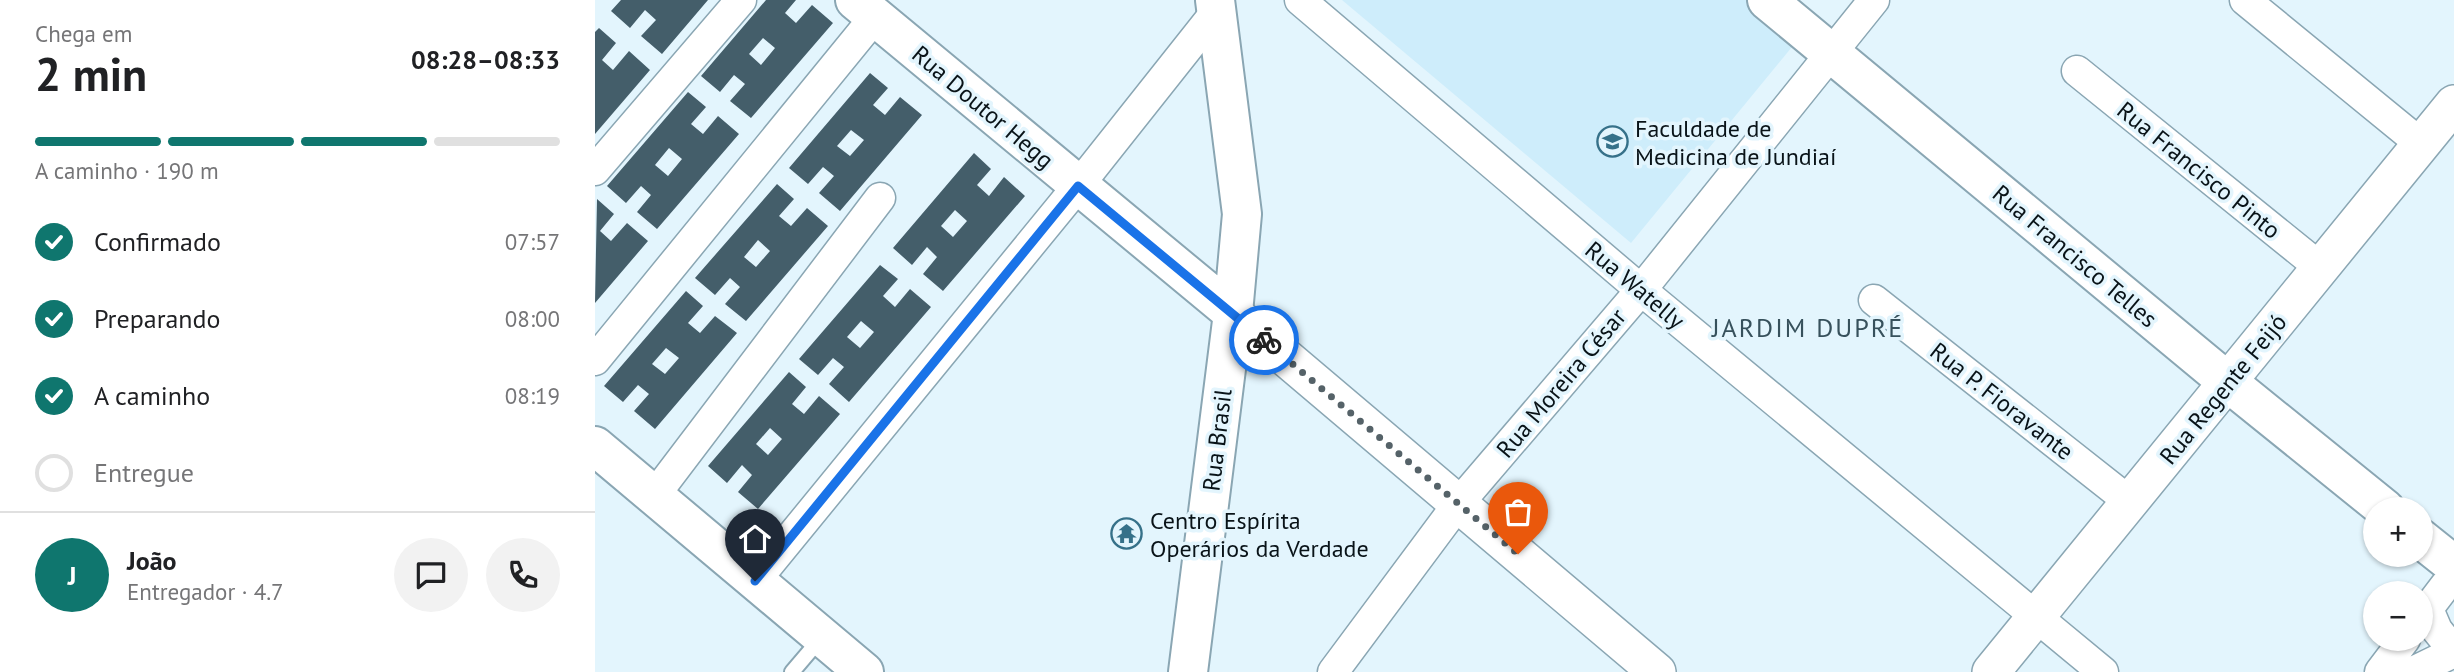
<!DOCTYPE html>
<html lang="pt">
<meta charset="utf-8">
<style>
body{margin:0;font-family:"PT Sans",sans-serif;background:#f2f2f2;color:#202124;height:100vh;display:flex;flex-direction:column;font-size:26px;white-space:nowrap}
*{box-sizing:border-box;margin:0}
p{font-size:23px;color:#757577}
.icon{flex:none;width:38px;height:38px;fill:none;stroke:currentColor;stroke-width:2;stroke-linecap:round;stroke-linejoin:round}
.map{position:relative;flex:1;overflow:hidden}
.details{display:flex;flex-direction:column;background:#fff;width:595px}
.details>*{flex:none}
.buttons{position:absolute;left:1768px;top:497px;display:grid;gap:14px}
.buttons a{display:grid;place-items:center;width:70px;height:70px;border-radius:50%;background:#fff;box-shadow:0 2px 5px #0004;font-size:35px}
.pin{position:absolute;display:grid;place-items:center;width:60px;height:60px;color:#fff;margin:-72px -30px;border-radius:50% 50% 50% 0;rotate:-45deg;box-shadow:0 0 7px #0007}
.pin .icon{rotate:45deg}
.courier{position:absolute;display:grid;place-items:center;width:70px;height:70px;margin:-35px;border:5px solid #1a73e8;border-radius:50%;background:#fff;color:#222;box-shadow:0 2px 9px #0007}
.headline em{font-style:normal;font-weight:700}
.headline div{display:flex;flex-direction:column-reverse}
.headline{display:flex;align-items:center;justify-content:space-between;height:119px;padding:0 35px}
h1{font-size:46px;font-weight:700;line-height:52px}
.bar{display:grid;grid-template-columns:repeat(4,1fr);gap:10px 7px;align-content:center;height:84px;padding:0 35px}
.bar i{height:9px;border-radius:5px;background:#e0e0e0}
.bar .on{background:#0f766e}
.bar p{grid-column:span 4}
.line{display:flex;align-items:center;gap:18px;padding:0 35px;border-top:2px solid #e0e0e0}
.line div{flex:1}
.round{display:grid;place-items:center;flex:none;width:74px;height:74px;border-radius:37px;background:#f2f2f2}
ol{padding:0 35px;list-style:none}
li{display:flex;align-items:center;gap:21px;height:77px}
li p{margin-inline-start:auto}
li .icon{padding:7px;border-radius:50%;background:#0f766e;color:#fff;stroke-width:4}
li:last-child{color:#757577}
li i{width:38px;height:38px;border:4px solid #e0e0e0;border-radius:50%}
main{display:flex;flex:1;min-height:0}
.map>svg:first-child{display:block}
</style>
<main>
<section class="details">
<div class="headline"><div><h1>2 min</h1><p>Chega em</p></div><em>08:28–08:33</em></div>
<div class="bar"><i class="on"></i><i class="on"></i><i class="on"></i><i></i><p>A caminho · 190 m</p></div>
<ol>
<li><svg class="icon" aria-label="check" viewBox="0 0 24 24"><path d="M5 12l5 5 9-10"/></svg>Confirmado<p>07:57</p></li>
<li><svg class="icon" aria-label="check" viewBox="0 0 24 24"><path d="M5 12l5 5 9-10"/></svg>Preparando<p>08:00</p></li>
<li><svg class="icon" aria-label="check" viewBox="0 0 24 24"><path d="M5 12l5 5 9-10"/></svg>A caminho<p>08:19</p></li>
<li><i></i>Entregue</li>
</ol>
<div class="line" style="height:126px"><b class="round" style="background:#0f766e;color:#fff">J</b><div><b>João</b><p>Entregador · 4.7</p></div><a class="round"><svg class="icon" aria-label="chat" viewBox="0 0 24 24"><path d="M4 5h16v11H9l-5 4z"/></svg></a><a class="round"><svg class="icon" aria-label="phone" viewBox="0 0 24 24"><path d="M5 4h4l2 5-3 2q2 4 5 5l2-3 5 2v4C11 20 4 13 5 4z"/></svg></a></div>
</section>
<div class="map">
<svg width="1859" height="672" viewBox="0 0 1859 672">
<rect width="100%" height="100%" fill="#e3f5fd"/>
<path fill="#ceedfb" d="M747 0H1151L1201 42 1036 243Z"/>
<path fill="#445e6a" fill-rule="evenodd" d="M26 0H113L67 54 46 36 61 20 50 10 35 28 16 11Z
M171 0H201L190 13 201 23 217 5 238 23 156 118 135 101 150 84 139 75 125 92 106 76ZM168 38 180 48 166 65 154 54Z
M4 28 21 43 7 60 18 70 34 51 55 70 0 134V32Z
M275 73 293 88 278 105 290 115 305 97 327 115 245 211 224 193 239 176 228 167 213 184 194 168ZM256 130 269 140 255 156 242 146Z
M93 92 111 107 96 124 108 134 123 116 144 134 62 229 42 212 56 195 46 186 31 203 12 186ZM74 148 87 159 73 176 60 165Z
M379 153 396 169 382 185 394 196 409 177 430 196 348 291 328 274 342 257 332 247 317 265 298 248ZM360 210 372 221 358 237 346 226Z
M182 184 199 199 184 216 196 226 212 208 233 226 151 321 130 304 145 287 135 278 120 295 100 278ZM163 240 175 251 161 267 149 257Z
M2 199 19 214 5 231 16 241 32 223 53 241 0 303Z
M285 265 303 279 288 296 300 307 315 289 336 307 254 402 234 384 249 367 238 358 223 375 204 359ZM266 321 279 332 265 348 252 337Z
M91 291 108 306 93 323 105 333 120 316 142 333 60 429 39 411 54 394 43 385 28 402 9 386ZM71 348 84 358 70 374 57 364Z
M194 372 211 387 197 404 209 414 224 396 245 414 163 509 143 492 157 475 147 465 132 483 113 466ZM175 428 187 439 173 455 161 444Z"/>
<g fill="none" stroke-linecap="round" stroke-linejoin="round">
<defs>
<path id="service" d="M197 672 226 638"/>
<path id="minor" d="M705 0 1046 290 1508 672
M1650 0 1826 144
M1482 71 1727 269
M0 170 146 0
M1279 300 1535 502
M0 360 280 17
M59 496 285 198
M160 581 483 186 621 12
M1833 609 1842 630 1859 651
M1825 619 1850 586 1859 580
M738 672 863 504 1046 290 1279 0
M1785 672 1810 639
M1818 672 1859 652"/>
<path id="tertiary" d="M638 313 1062 672
M1396 672 1859 104"/>
<path id="secondary" d="M260 0 638 313
M1172 0 1634 383 1790 509
M0 446 269 672
M1825 538 1859 565
M593 672 638 313 647 214 620 0"/>
</defs>
<use href="#service" stroke="#8aa6b3" stroke-width="18"/>
<use href="#minor" stroke="#8aa6b3" stroke-width="33"/>
<use href="#tertiary" stroke="#8aa6b3" stroke-width="40"/>
<use href="#secondary" stroke="#8aa6b3" stroke-width="42"/>
<use href="#service" stroke="#fff" stroke-width="14"/>
<use href="#minor" stroke="#fff" stroke-width="30"/>
<use href="#tertiary" stroke="#fff" stroke-width="37"/>
<use href="#secondary" stroke="#fff" stroke-width="38"/>
</g>
<g fill="none" stroke-linecap="round" stroke-linejoin="round">
<path stroke="#556268" stroke-width="7" stroke-dasharray="0 12.6" d="M669 340 923 554"/>
<path stroke="#1a73e8" stroke-width="9" d="M160 581 483 186 669 340"/>
</g>
<defs>
<symbol id="university-ring" viewBox="-11 -11 22 22"><circle r="9.5" fill="#e3f5fd" stroke="#367189" stroke-width="1.5"/><path d="M0-5L7-2L0 1L-7-2ZM-4 1L0 2.5L4 1V4Q0 6-4 4Z" fill="#367189"/></symbol>
<symbol id="temple-ring" viewBox="-11 -11 22 22"><circle r="9.5" fill="#e3f5fd" stroke="#367189" stroke-width="1.5"/><path d="M0-6L5-2H3V0L6.5 2.5H4V6H1.5V3h-3V6H-4V2.5H-6.5L-3 0V-2H-5Z" fill="#367189"/></symbol>
</defs>
<g fill-rule="evenodd">
<use href="#university-ring" x="1000" y="124" width="35" height="35"/>
<use href="#temple-ring" x="514" y="516" width="35" height="35"/>
</g>
<g text-anchor="middle" dominant-baseline="central" stroke-width="7" stroke-linejoin="round" paint-order="stroke">
<g font-size="24" fill="#091318" stroke="#e3f5fd">
<text transform="translate(388 107) rotate(40)">Rua Doutor Hegg</text>
<text transform="translate(1604 170) rotate(39)">Rua Francisco Pinto</text>
<text transform="translate(1480 256) rotate(40)">Rua Francisco Telles</text>
<text transform="translate(1040 285) rotate(40)">Rua Watelly</text>
<text transform="translate(966 383) rotate(-50)">Rua Moreira César</text>
<text transform="translate(1628 389) rotate(-51)">Rua Regente Feijó</text>
<text transform="translate(1407 401) rotate(38)">Rua P. Fioravante</text>
<text transform="translate(622 440) rotate(-83)">Rua Brasil</text>
</g>
<g font-size="24" fill="#091318" stroke="#e3f5fd" text-anchor="start">
<text x="1040" y="128">Faculdade de<tspan x="1040" dy="28">Medicina de Jundiaí</tspan></text>
<text x="555" y="520">Centro Espírita<tspan x="555" dy="28">Operários da Verdade</tspan></text>
</g>
<g font-size="26" letter-spacing="2" fill="#37515c" stroke="#e3f5fd">
<text x="1213" y="327">JARDIM DUPRÉ</text>
</g>
</g>
</svg>
<div class="buttons">
<a>+</a>
<a>−</a>
</div>
<div class="pin" style="left:923px;top:554px;background:#ea580c"><svg class="icon" aria-label="bag" viewBox="0 0 24 24"><path d="M5 8h14l-1 12H6zM9 8a3 3 0 0 1 6 0"/></svg></div>
<div class="pin" style="left:160px;top:581px;background:#1f2937"><svg class="icon" aria-label="home" viewBox="0 0 24 24"><path d="M3 11l9-7 9 7M6 9v11h12V9"/></svg></div>
<div class="courier" style="left:669px;top:340px"><svg class="icon" aria-label="bike" viewBox="0 0 24 24"><circle cx="6" cy="16" r="4"/><circle cx="18" cy="16" r="4"/><path d="M6 16l4-8h5l3 8M10 8l3 8H6M13 5h3"/></svg></div>
</div>
</main>
